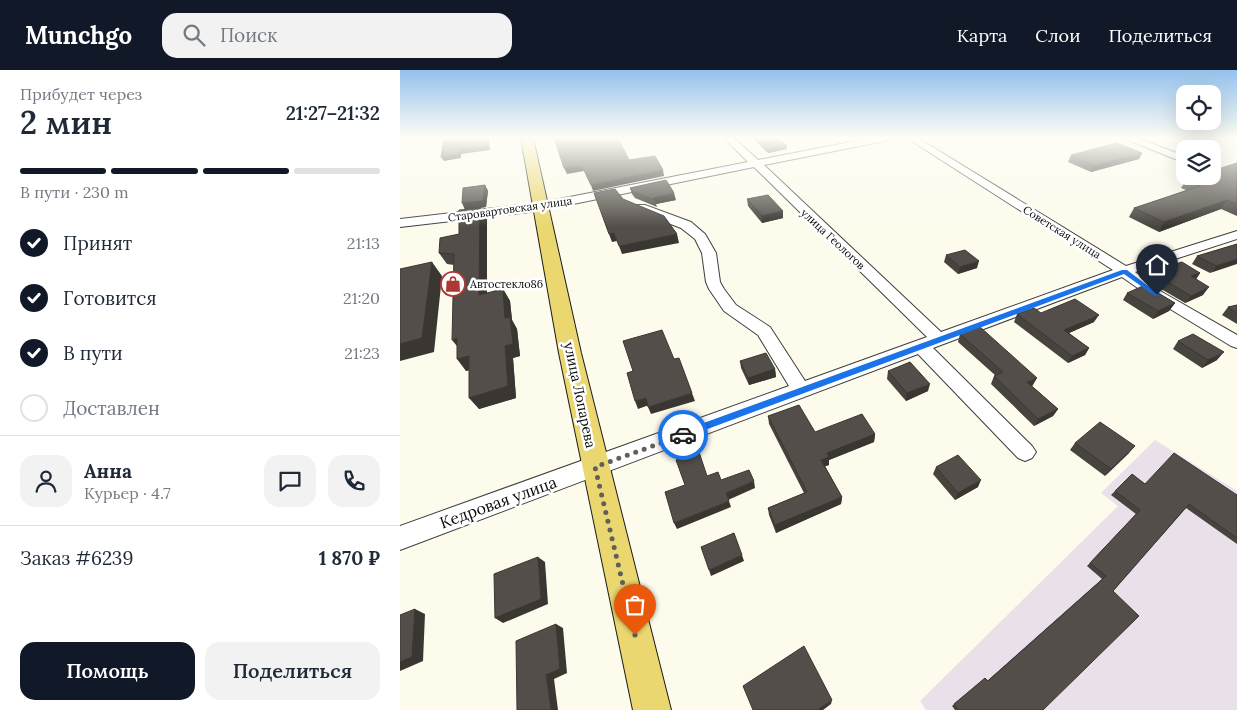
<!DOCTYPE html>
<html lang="ru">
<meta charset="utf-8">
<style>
body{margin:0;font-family:Lora,serif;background:#f2f2f3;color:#1f2937;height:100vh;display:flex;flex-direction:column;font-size:19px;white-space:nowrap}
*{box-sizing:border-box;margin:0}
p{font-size:16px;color:#747a83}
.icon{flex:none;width:28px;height:28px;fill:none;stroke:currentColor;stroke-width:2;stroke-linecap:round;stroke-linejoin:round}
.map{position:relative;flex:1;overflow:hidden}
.sheet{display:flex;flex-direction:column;background:#fff;width:400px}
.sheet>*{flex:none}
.buttons{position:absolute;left:776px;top:15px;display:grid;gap:10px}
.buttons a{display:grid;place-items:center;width:45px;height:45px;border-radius:10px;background:#fff;box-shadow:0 5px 20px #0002;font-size:25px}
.pin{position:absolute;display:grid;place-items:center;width:42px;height:42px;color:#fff;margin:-51px -21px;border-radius:50% 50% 50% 0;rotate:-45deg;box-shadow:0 0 5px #0007}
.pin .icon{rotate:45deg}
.courier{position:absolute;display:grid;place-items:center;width:50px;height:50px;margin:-25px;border:4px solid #1a73e8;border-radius:50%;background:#fff;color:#222;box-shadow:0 1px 6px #0007}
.overview em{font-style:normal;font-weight:600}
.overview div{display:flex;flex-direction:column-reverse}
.overview{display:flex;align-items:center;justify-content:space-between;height:85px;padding:0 20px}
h1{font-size:32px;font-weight:600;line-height:38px}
.bar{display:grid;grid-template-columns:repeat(4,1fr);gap:8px 5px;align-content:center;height:60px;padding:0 20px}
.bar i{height:6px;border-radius:4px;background:#e0e1e3}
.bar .current{background:#111827}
.bar p{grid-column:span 4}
.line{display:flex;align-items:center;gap:12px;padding:0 20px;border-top:1px solid #e0e1e3}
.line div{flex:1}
.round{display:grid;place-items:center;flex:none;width:52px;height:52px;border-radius:15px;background:#f2f2f3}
ol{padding:0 20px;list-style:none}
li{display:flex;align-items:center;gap:15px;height:55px}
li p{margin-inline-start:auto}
li .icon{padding:5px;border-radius:50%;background:#111827;color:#fff;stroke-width:4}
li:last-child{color:#747a83}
li i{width:28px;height:28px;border:2px solid #e0e1e3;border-radius:50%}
.action{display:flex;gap:10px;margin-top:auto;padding:10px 20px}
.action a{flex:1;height:58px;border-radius:15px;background:#111827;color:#fff;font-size:20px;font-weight:600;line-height:58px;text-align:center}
.action a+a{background:#f2f2f3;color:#1f2937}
header{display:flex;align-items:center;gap:30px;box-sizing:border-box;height:70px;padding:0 25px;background:#111827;color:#fff}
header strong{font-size:24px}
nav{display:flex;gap:28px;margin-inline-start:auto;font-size:18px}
.search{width:350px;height:45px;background:#f2f2f3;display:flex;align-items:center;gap:12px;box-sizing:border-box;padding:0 18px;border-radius:15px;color:#747a83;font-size:19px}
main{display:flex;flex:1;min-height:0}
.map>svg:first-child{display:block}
</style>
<header>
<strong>Munchgo</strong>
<div class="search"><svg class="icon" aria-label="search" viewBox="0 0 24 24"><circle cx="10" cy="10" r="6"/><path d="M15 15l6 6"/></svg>Поиск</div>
<nav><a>Карта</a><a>Слои</a><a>Поделиться</a></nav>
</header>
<main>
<section class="sheet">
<div class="overview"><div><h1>2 мин</h1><p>Прибудет через</p></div><em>21:27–21:32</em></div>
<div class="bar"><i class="current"></i><i class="current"></i><i class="current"></i><i></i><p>В пути · 230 m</p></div>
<ol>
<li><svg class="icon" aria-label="check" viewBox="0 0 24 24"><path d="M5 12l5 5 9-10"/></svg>Принят<p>21:13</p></li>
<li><svg class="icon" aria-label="check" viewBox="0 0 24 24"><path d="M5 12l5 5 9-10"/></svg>Готовится<p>21:20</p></li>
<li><svg class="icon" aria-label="check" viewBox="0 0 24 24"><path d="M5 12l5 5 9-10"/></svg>В пути<p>21:23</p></li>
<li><i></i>Доставлен</li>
</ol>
<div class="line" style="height:90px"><a class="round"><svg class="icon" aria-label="person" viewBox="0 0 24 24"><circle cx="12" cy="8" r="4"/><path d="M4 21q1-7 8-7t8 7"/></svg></a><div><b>Анна</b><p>Курьер · 4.7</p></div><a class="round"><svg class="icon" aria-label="chat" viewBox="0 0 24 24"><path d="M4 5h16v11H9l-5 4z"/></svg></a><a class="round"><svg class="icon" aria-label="phone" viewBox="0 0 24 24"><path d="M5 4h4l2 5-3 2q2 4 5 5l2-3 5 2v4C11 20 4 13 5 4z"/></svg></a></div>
<div class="line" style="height:65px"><div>Заказ #6239</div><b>1 870 ₽</b></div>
<div class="action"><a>Помощь</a><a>Поделиться</a></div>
</section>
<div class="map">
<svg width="837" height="640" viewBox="0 0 837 640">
<rect width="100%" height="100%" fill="#fdfbec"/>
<path fill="#e9e0ea" d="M755 370 837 421V640H526L520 631 718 436 701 423Z"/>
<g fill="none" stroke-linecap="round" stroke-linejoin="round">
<defs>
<path id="minor" d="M324 68H334L358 90 471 68H490L485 71 364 95 541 262 713 200 507 68H518L726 196 837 161V169L735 202 762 222 837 265V278L831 276 752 228 722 207 533 278 632 376 636 382 632 388 625 391 618 388 518 284 0 480V456L389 316 358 265 324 241 309 219 306 212 302 183 295 169 281 158 237 141 235 138 237 135H245L291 152 305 164 316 183 320 212 324 219 336 235 370 257 405 311 527 267 354 97 139 141 0 157V149L139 133 348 92Z
M723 68H736L785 86V93Z"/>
<path id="major" d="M121 68H133L181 283 271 640H233L159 283Z"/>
</defs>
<use href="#minor" stroke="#3e3e3e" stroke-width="2"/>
<use href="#major" stroke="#1c1c1c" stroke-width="2"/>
<use href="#minor" fill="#fff" fill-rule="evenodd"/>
<use href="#major" fill="#ead76f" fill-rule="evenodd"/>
</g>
<path fill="#47433f" d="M352 68H377L387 76V79L368 83Z
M742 83 739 89 691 102 668 92 671 85Z
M837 93V146L821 139 759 162 729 147 734 138 786 120 781 118 787 109Z
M85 115 88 121 86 137 66 140 80 138 87 149V223L103 219 110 231 112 250 117 259 120 286 113 288 116 328 79 339 69 300 66 301 57 275 54 195 47 194 39 183 59 164 65 140Z
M230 118 276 130 256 134 257 137 235 128 232 124Z
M347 129 383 141V148L362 153 348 136Z
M837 174 810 203 792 194 797 186Z
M546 185 577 198 558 204 544 192Z
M762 198 800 203 796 209 803 225 785 233 756 216 761 208 757 206Z
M727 223 775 233 769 241 753 249 723 230Z
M837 235V254L822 245 828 237Z
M641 243 694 252 669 263 689 278 685 285 668 293 614 252 617 244Z
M560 264 633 315 632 316 658 339 653 346 634 356 591 314 594 306H596L558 272Z
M778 271 817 290 802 298 773 279Z
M340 291 375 299 376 307 349 315 341 298Z
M488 301 528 321 506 331 487 309Z
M368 346 415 362 475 364 474 372 429 390V395L425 396 442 427 441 434 376 463 369 445 368 438 404 423 369 354Z
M675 373 729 383 705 406 670 380Z
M536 397 578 417 555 430 533 404Z
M732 404 745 414 837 425V474L786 438 713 521 643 640H555L552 636 585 608 587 611 702 509 687 496 736 444 711 425Z"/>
<path fill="#3a3733" d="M87 68H89L90 80 61 84V88L44 91 41 87Z
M387 76V79L368 83V80Z
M742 83 739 89 691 102 694 96Z
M182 96 184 101 167 104 164 98Z
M263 100 264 106 193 121 191 115Z
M85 115 88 121 86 137 65 140 62 133Z
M274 123 276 130 256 134 254 128Z
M827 130 821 139 759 162 764 152Z
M80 138 87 149V237L79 225Z
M383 141V148L362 153V146Z
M214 163 217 171 212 172 209 164Z
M277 164 279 173 222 184 219 176Z
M837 189V194L810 203 816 196Z
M579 191 577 198 558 204 560 197Z
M32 192 42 206 34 282 0 291V274Z
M800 203 795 211 791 206Z
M809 217 803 225 785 233 791 226Z
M103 219 110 231 112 250 117 259 120 286 113 288 116 328 79 339 69 328 105 276V248Z
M775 233 769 241 753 249 758 241Z
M699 245 694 252 660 267 664 260Z
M57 268 61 281 52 270Z
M689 278 685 285 668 293 672 286Z
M824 282 817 290 802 298 808 290Z
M69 286 78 298 66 301 57 289Z
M375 299 376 307 349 315 348 308Z
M637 308 633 315 624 320 627 312Z
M530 314 528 321 506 331 507 323Z
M292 323 295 331 251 344 248 337Z
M246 328 249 335 238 339 235 331Z
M658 339 653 346 634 356 638 349Z
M475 364 474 372 429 390V395L421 398V390L427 383Z
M735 376 729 383 705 406 711 399Z
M581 410 578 417 555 430 558 423Z
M354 411 355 418 328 430 326 423Z
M442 427 441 434 376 463 375 455Z
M329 431 331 437 277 459 274 453Z
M342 485 344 491 311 506 309 500Z
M138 487 145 492 148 534 103 553 95 548Z
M15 539 25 544 23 591 0 601V592Z
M156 554 163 558 167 603 154 609 158 640H151L146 605Z
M432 630 431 634 423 640H417Z"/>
<path fill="#534e49" stroke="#3a3733" d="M44 68H87L88 76 59 80V84L41 87Z
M154 68H218L229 90 255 86 263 100 191 115 182 96 164 98Z
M355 68H377L387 76 368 80Z
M717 73 742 83 694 96 671 85Z
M837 93V134L827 130 764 152 734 138 801 116 787 109 796 106H812V101Z
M266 110 274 123 254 128 255 130 233 122 230 118Z
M85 115 83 131 62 133 63 118Z
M215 119 223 129 264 146 277 164 219 176 214 163 209 164 194 123Z
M368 125 383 141 362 146 347 129Z
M80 138 79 225 103 219 105 248 110 247 113 274 105 276 108 316 69 328V286L57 289V268L52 270 54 184 39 183 40 168 59 164V140Z
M837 174V189L816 196 797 186Z
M565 180 579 191 560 197 546 185Z
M32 192 22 268 0 274V199Z
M782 192 800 203 791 206 809 217 791 226 761 208 771 204 762 198Z
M745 215 775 233 758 241 727 223Z
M675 229 699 245 664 260 689 278 672 286 617 244 634 238 641 243Z
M837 235V243L828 237Z
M579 256 637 308 627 312 658 339 638 349 594 306 603 302 560 264Z
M262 260 274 289 279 288 292 323 248 337 246 328 235 331 227 303 233 301 223 271Z
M793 264 824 282 808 290 778 271Z
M366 283 375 299 348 308 340 291Z
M510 292 530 314 507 323 488 301Z
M399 335 415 362 462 344 475 364 427 383 429 387 421 390 442 427 375 455 368 438 407 422 368 346Z
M700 352 735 376 711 399 675 373Z
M299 382 307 406 318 402 321 410 349 400 354 411 326 423 329 431 274 453 265 422 285 415 276 390Z
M774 383 837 425V468L789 434 713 521 739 546 643 640H558L554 634 585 608 588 611 706 506 690 493 740 440 715 421 732 404 745 414Z
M558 385 581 410 558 423 536 397Z
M334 463 342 485 309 500 301 477Z
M138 487 141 529 95 548 94 504Z
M15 539 12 587 0 592V545Z
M156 554 160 599 146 605 151 640H117L116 571Z
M404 576 432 630 417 640H353L343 616Z"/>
<linearGradient id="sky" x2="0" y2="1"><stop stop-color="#94c1eb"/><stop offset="0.43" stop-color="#fefdf6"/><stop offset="1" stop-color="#fefdf6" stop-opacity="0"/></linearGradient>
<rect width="837" height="157" fill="url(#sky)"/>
<path fill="#1a73e8" d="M722 200H727L760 225 755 226 724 204 286 367H279L278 365 279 362Z"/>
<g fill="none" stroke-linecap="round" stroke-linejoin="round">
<path stroke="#605f5a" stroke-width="5" stroke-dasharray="0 9" d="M235 565 195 397 283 365"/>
</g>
<defs>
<symbol id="shop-ring" viewBox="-11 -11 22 22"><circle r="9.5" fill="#fff" stroke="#ac3733" stroke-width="1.5"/><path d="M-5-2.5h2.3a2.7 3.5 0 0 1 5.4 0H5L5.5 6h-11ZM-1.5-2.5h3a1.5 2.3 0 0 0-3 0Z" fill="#ac3733"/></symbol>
</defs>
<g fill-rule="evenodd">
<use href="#shop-ring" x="39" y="200" width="28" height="28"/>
</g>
<g text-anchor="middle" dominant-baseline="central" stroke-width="5" stroke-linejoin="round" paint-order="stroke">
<g font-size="11" fill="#0b0b0b" stroke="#fff">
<text transform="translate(110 139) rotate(-8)">Старовартовская улица</text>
<text transform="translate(662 162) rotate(32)">Советская улица</text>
<text transform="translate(433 169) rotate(43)">улица Геологов</text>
</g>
<g font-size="11" fill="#0b0b0b" stroke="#fff" text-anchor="start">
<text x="70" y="214">Автостекло86</text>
</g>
<g font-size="14" fill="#0b0b0b" stroke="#fff">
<text transform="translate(180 325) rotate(78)">улица Лопарева</text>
</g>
<g font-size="16" fill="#0b0b0b" stroke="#fff">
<text transform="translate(98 432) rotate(-20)">Кедровая улица</text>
</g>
</g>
</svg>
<div class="buttons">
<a><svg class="icon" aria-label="locate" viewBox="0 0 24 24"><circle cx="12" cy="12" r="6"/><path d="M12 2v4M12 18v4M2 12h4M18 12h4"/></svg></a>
<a><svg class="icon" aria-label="layers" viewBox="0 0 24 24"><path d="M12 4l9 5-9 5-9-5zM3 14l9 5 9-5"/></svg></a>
</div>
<div class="pin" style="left:235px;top:565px;background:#ea580c"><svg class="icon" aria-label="bag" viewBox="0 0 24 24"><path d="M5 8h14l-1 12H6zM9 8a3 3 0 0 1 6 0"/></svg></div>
<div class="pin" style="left:757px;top:225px;background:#1f2937"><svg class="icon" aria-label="home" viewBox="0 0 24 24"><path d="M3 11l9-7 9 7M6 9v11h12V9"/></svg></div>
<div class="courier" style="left:283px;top:365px"><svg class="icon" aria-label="car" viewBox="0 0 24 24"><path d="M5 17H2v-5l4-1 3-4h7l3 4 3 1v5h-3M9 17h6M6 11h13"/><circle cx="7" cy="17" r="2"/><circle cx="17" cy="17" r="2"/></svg></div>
</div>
</main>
